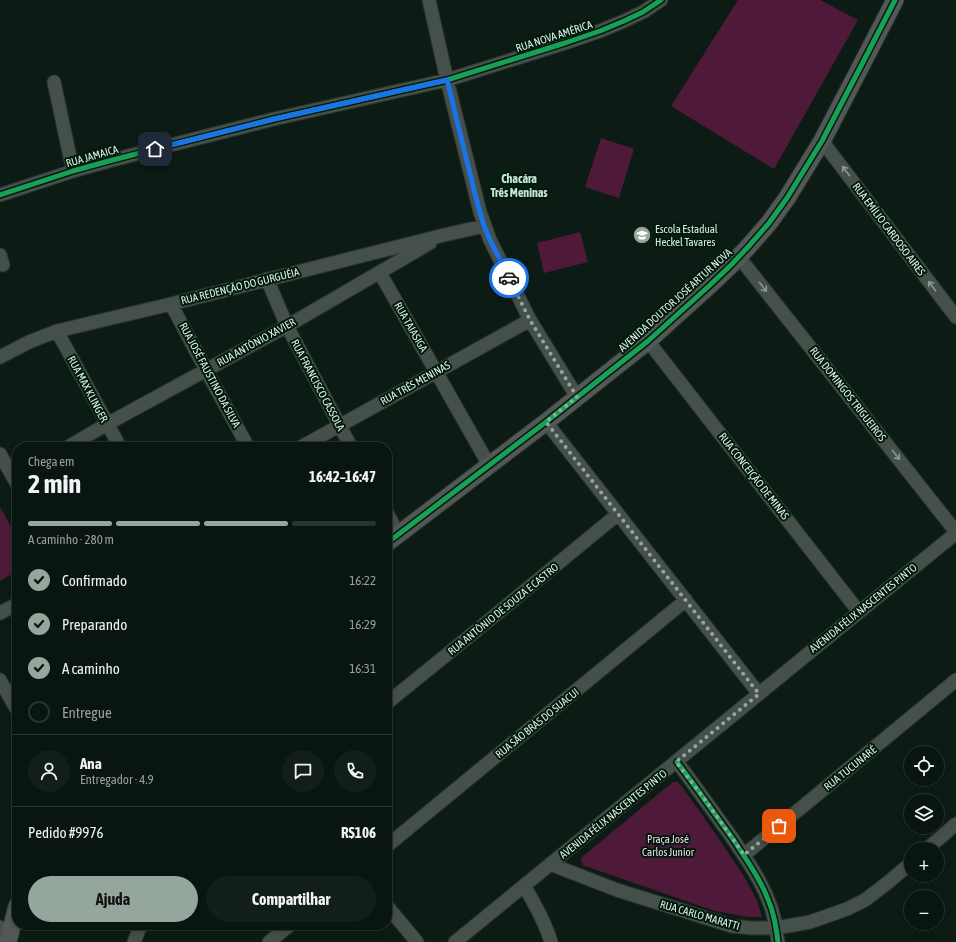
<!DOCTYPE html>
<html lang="pt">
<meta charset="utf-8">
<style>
body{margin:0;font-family:"Asap Condensed",sans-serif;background:#121e19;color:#f1f3f6;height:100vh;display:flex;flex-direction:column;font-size:15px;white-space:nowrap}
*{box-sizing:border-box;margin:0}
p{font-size:13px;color:#999f9f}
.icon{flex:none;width:22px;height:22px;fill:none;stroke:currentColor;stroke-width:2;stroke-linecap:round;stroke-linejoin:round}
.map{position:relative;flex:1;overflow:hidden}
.drawer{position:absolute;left:12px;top:442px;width:380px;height:488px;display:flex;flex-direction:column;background:#091510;border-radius:16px;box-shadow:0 2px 6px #0003,0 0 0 1px #293430}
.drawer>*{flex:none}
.controls{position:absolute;left:904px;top:746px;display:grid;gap:8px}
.controls a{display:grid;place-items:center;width:40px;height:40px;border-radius:50%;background:#091510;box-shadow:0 2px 6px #0003,0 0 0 1px #293430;font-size:20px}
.pin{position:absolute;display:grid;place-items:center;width:34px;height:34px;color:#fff;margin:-17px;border-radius:8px;box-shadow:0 2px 6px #0006}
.courier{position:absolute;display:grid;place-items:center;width:40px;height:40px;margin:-20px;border:3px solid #1a73e8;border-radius:50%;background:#fff;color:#222;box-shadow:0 1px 5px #0007}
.summary em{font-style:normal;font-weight:700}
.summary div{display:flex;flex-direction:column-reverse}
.summary{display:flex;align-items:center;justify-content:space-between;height:68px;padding:0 16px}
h1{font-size:26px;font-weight:700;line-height:30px}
.bar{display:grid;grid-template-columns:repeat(4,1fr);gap:6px 4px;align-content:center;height:48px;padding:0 16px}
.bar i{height:5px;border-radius:3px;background:#293430}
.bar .active{background:#95a69d}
.bar p{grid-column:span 4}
.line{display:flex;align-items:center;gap:10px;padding:0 16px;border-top:1px solid #293430}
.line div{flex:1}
.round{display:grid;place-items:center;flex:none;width:42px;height:42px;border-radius:21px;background:#121e19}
ol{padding:0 16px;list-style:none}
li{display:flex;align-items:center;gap:12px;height:44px}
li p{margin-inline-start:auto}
li .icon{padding:4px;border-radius:50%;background:#95a69d;color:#111;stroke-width:4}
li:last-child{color:#999f9f}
li i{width:22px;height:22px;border:2px solid #293430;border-radius:50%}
.button{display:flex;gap:8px;margin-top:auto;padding:8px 16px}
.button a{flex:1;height:46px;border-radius:24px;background:#95a69d;color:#111;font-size:16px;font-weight:700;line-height:46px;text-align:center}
.button a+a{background:#121e19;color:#f1f3f6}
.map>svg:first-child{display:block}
</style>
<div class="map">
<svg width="956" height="942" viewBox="0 0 956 942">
<rect width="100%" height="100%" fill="#0c1c15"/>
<path fill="#4f1939" d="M738 0H820L858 20 774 169 671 106Z
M601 138 634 149 619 198 585 187Z
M580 232 588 262 544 273 537 243Z
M0 507 17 537V571L0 581Z
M673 782H677L680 784C697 808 715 832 731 857 744 876 757 895 762 917H748L715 911 582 865 581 860 582 857Z"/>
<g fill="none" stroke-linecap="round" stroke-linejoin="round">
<defs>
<path id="minor" d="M429 0 447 80 480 212 490 240 530 320 577 397
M54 82 73 171
M822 141 956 317
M0 195 73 171 109 161 171 145 274 119 447 80 565 43 600 31 624 21 643 12 661 0
M0 255 3 265
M739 257 956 532
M380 273 489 465
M267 279 287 326 351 447
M171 304 206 370 248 447
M57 331 120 447
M648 341 859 612
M0 357 29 342 57 331 171 304 444 235 484 226
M546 422 759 694
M68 447 107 424 287 326 430 243
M301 447 530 320
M0 454 17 484
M387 513 398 534
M0 613 17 604
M0 680 17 710
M387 703 482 626 618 514
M677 762C696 787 714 813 733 839 745 858 759 876 767 897 774 912 776 927 778 942
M387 846 686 600
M927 849 956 824
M744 855 956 680
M550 864 617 890 732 926 751 928H776L810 922 847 909 865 900 886 884 911 863
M524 886C535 904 545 922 551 942
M387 906 417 942
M0 927 9 941
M134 942 141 925
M269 942 290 925
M455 942 956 533"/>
<path id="major" d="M387 543 546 422 648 341 709 286 731 265 748 247 769 223 787 198 822 141 861 66 895 0
M8 942 17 906"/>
</defs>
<use href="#minor" stroke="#2a342f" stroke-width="15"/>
<use href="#major" stroke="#2a342f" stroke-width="19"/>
<use href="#minor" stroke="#45504b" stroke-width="13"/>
<use href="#major" stroke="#535755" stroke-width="17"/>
<defs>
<path id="cycleway" d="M0 195 73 171 109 161 171 145 274 119 447 80 565 43 600 31 624 21 643 12 661 0
M387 543 546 422 648 341 709 286 731 265 748 247 769 223 787 198 822 141 861 66 895 0
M677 762C696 787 714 813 733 839 745 858 759 876 767 897 774 912 776 927 778 942"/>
</defs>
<use href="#cycleway" stroke="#00190d" stroke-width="8"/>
<use href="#cycleway" stroke="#1a9f57" stroke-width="5"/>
</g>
<defs><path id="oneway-shaft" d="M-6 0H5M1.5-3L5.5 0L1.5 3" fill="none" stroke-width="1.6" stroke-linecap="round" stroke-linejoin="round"/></defs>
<g stroke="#8a9891">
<use href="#oneway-shaft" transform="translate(846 171) rotate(-127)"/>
<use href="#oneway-shaft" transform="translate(932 286) rotate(-127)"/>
<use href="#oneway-shaft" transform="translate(763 287) rotate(52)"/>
<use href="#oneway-shaft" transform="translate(896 455) rotate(52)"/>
</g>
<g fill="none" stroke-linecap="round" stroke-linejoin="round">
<path stroke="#95a69d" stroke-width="4" stroke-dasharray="0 7.2" d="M509 278 530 320 577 397 546 422 759 694 676 762 704 798 744 855 779 826"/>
<path stroke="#1a73e8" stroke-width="5" d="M155 149 274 119 447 80 476 198 484 226 490 240 509 278"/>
</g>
<defs>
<symbol id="school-disc" viewBox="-11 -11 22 22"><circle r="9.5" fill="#95a69d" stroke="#00190d"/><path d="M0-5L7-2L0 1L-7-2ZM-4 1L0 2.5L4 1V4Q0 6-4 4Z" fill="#fff"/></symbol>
</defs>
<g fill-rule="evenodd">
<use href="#school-disc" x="632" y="225" width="20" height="20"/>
</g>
<g text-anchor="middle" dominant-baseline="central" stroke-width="4" stroke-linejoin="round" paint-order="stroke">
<g font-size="11" fill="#dff0e6" stroke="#00190d">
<text transform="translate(554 36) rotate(-18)">RUA NOVA AMÉRICA</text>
<text transform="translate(92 156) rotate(-16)">RUA JAMAICA</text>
<text transform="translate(889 229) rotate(53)">RUA EMÍLIO CARDOSO AIRES</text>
<text transform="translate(240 286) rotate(-14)">RUA REDENÇÃO DO GURGUÉIA</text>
<text transform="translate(675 300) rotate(-42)">AVENIDA DOUTOR JOSÉ ARTUR NOVA</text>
<text transform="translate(411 327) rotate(60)">RUA TAIASIGA</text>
<text transform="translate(256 342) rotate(-29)">RUA ANTÔNIO XAVIER</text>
<text transform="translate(210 375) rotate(62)">RUA JOSÉ FAUSTINO DA SILVA</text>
<text transform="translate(415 383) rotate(-29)">RUA TRÊS MENINAS</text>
<text transform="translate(318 385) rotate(62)">RUA FRANCISCO CASSOLA</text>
<text transform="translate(88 389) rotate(62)">RUA MAX KLINGER</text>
<text transform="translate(848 394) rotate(52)">RUA DOMINGOS TRIGUEIROS</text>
<text transform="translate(754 476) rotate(52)">RUA CONCEIÇÃO DE MINAS</text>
<text transform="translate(863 608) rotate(-39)">AVENIDA FÉLIX NASCENTES PINTO</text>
<text transform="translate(503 609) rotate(-39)">RUA ANTÔNIO DE SOUZA E CASTRO</text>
<text transform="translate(537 723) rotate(-39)">RUA SÃO BRÁS DO SUACUI</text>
<text transform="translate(850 768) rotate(-39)">RUA TUCUNARÉ</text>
<text transform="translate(613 814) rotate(-39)">AVENIDA FÉLIX NASCENTES PINTO</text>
<text transform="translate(700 915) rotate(16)">RUA CARLO MARATTI</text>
</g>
<g font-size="11" fill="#dff0e6" stroke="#00190d" text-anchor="start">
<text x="655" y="229">Escola Estadual<tspan x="655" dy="13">Heckel Tavares</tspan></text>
</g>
<g font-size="11" fill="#f1d8e4" stroke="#00190d">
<text x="668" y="839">Praça José<tspan x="668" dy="13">Carlos Junior</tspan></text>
</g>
<g font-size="12" font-weight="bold" fill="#c6e8d6" stroke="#00190d">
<text x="519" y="179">Chacára<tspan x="519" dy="14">Três Meninas</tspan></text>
</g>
</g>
</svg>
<div class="controls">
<a><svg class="icon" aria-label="locate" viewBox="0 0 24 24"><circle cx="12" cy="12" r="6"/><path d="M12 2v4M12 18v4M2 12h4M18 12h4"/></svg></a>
<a><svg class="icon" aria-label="layers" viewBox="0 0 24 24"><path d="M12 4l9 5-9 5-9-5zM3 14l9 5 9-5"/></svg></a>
<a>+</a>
<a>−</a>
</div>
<div class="pin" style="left:779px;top:826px;background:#ea580c"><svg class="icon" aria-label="bag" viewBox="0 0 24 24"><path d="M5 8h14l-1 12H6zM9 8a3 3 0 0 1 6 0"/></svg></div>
<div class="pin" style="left:155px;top:149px;background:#1f2937"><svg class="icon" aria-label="home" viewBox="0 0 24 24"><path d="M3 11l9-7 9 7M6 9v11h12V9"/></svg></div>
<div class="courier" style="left:509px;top:278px"><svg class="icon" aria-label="car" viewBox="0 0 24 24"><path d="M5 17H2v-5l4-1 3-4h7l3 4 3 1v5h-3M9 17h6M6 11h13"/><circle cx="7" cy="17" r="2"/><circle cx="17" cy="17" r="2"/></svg></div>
<section class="drawer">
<div class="summary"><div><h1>2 min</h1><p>Chega em</p></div><em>16:42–16:47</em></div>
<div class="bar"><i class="active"></i><i class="active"></i><i class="active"></i><i></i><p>A caminho · 280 m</p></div>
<ol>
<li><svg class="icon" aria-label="check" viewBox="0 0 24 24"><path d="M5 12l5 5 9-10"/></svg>Confirmado<p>16:22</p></li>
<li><svg class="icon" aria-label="check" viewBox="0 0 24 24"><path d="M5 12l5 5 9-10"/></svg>Preparando<p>16:29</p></li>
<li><svg class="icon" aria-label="check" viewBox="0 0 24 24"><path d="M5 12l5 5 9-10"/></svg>A caminho<p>16:31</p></li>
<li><i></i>Entregue</li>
</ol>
<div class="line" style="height:72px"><a class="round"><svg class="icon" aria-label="person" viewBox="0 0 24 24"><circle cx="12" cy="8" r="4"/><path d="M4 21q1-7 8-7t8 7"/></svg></a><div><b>Ana</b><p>Entregador · 4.9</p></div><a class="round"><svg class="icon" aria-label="chat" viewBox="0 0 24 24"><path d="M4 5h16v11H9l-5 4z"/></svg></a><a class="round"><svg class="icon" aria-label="phone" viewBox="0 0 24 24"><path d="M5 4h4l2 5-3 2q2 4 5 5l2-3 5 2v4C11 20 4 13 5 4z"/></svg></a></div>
<div class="line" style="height:52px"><div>Pedido #9976</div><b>R$106</b></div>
<div class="button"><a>Ajuda</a><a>Compartilhar</a></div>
</section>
</div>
